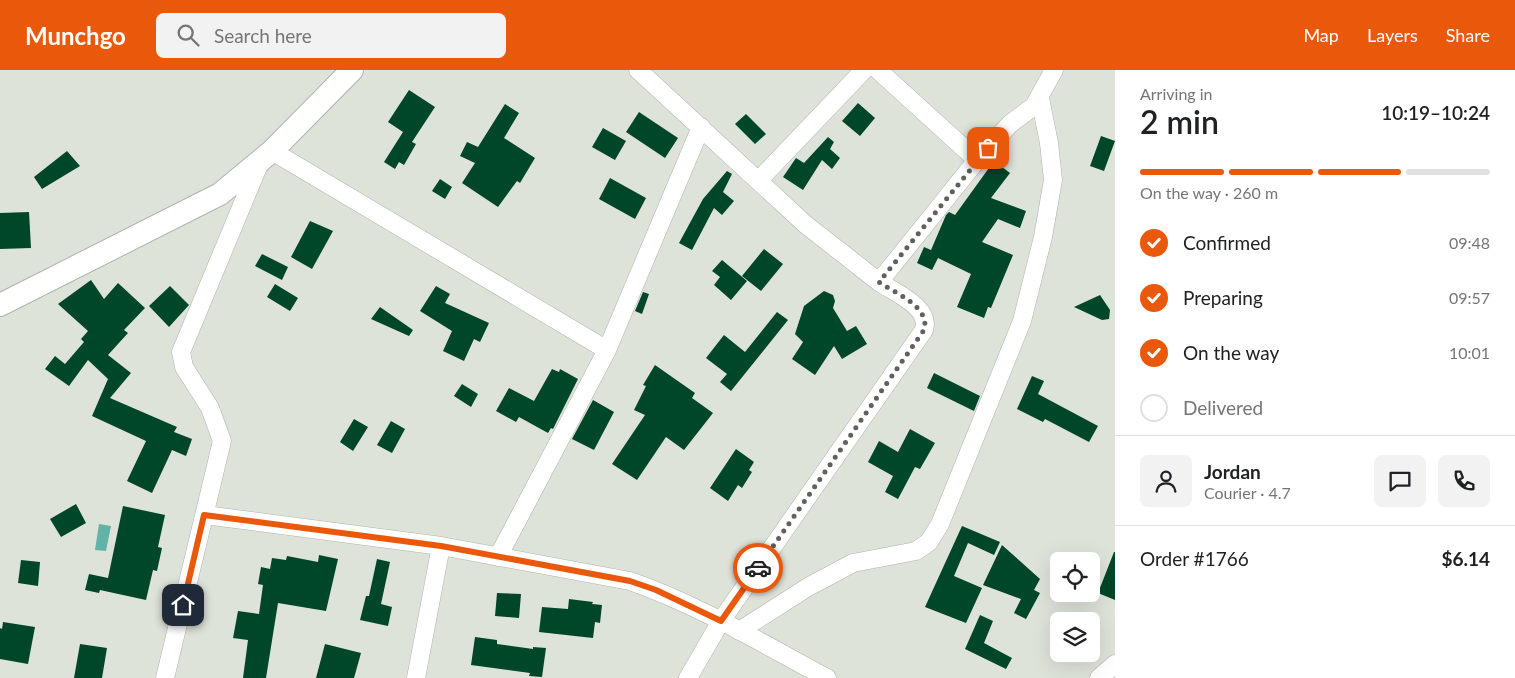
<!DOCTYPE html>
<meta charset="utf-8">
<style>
body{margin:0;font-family:Lato,sans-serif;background:#f2f2f2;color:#202124;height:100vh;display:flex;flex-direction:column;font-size:19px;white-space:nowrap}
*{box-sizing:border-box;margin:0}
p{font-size:16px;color:#757577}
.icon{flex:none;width:28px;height:28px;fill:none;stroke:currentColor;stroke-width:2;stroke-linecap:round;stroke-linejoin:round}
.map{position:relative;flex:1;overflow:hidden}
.side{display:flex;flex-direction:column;background:#fff;width:400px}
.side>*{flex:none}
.fabs{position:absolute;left:1050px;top:482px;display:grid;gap:10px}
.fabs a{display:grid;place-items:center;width:50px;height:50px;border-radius:8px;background:#fff;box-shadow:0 5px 20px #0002;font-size:25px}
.pin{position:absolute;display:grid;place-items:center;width:42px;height:42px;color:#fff;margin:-21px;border-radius:10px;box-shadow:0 2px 8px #0006}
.courier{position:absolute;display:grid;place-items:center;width:50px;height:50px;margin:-25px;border:4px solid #ea580c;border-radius:50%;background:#fff;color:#222;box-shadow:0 1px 6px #0007}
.overview em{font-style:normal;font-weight:600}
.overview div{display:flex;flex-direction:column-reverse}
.overview{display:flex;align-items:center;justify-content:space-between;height:85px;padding:0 25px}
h1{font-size:32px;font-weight:600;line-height:38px}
.bar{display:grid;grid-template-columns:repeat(4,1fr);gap:8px 5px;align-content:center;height:60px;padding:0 25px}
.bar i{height:6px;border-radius:4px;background:#e0e0e0}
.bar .selected{background:#ea580c}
.bar p{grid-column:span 4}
.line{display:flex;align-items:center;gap:12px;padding:0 25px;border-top:1px solid #e0e0e0}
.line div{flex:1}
.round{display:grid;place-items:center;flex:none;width:52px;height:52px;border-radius:8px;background:#f2f2f2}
ol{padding:0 25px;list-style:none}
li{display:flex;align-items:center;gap:15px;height:55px}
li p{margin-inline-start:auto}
li .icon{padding:5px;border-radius:50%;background:#ea580c;color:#fff;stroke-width:4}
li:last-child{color:#757577}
li i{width:28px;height:28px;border:2px solid #e0e0e0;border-radius:50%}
header{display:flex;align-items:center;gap:30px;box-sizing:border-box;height:70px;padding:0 25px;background:#ea580c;color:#fff}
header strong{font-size:24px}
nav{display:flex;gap:28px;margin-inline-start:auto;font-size:18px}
.search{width:350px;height:45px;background:#f2f2f2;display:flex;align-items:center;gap:12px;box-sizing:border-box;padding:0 18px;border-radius:8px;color:#757577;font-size:19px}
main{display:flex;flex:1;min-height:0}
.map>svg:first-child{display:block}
</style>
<header>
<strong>Munchgo</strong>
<div class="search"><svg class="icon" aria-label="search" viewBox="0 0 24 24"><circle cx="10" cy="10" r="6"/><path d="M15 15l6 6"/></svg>Search here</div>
<nav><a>Map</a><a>Layers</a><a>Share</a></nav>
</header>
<main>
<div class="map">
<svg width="1115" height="608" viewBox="0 0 1115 608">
<rect width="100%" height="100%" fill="#dee3da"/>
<path fill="#62b3a7" d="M99 454 111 456 106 481 95 480Z"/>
<path fill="#004628" d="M409 20 435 37 412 72 416 74 404 95 399 92 395 99 384 92 403 62 388 52Z
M858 33 875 48 860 66 842 51Z
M505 34 519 43 504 68 535 88 520 113 517 111 498 137 462 113 475 93 460 86 467 72 478 77Z
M639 42 678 68 665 88 626 62Z
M746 44 766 64 755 74 735 54Z
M603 58 626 71 615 90 592 77Z
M1101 66 1115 71 1104 101 1090 96Z
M828 67 834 72 830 79 840 88 832 99 822 90 803 120 783 107 796 88 804 93Z
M67 81 80 96 42 119 34 107Z
M994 91 1010 103 991 128 1026 141 1020 158 998 149 982 172 1013 185 991 238 988 237 984 248 957 237 971 204 938 188 932 200 917 193 924 177 931 180 946 145 949 142 955 145Z
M727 101 732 104 723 122 734 131 722 145 714 138 692 180 679 173 703 129Z
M610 108 646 128 635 149 599 129Z
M440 109 452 117 445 129 432 121Z
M29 142 31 178 0 179V143Z
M310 151 333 161 312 199 291 187Z
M764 179 783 194 761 221 742 206Z
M262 184 288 197 282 210 255 196Z
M722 190 747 211 731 230 714 215 720 207 712 201Z
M91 210 104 229 118 213 145 238 124 260 128 263 108 285 131 303 110 328 177 357 174 362 192 369 186 386 172 380 152 423 127 411 146 371 92 346 108 309 88 290 69 316 45 299 55 286 65 294 84 272 81 269 88 261 58 234Z
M275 214 298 228 290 241 267 227Z
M170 216 189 235 169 257 149 236Z
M436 216 450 224 445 233 489 253 480 272 474 269 464 291 443 281 452 261 420 241Z
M824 221 833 225 835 231 833 238 847 261 856 256 867 274 842 289 834 276 815 305 792 289 803 272 795 264 804 236Z
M643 222 649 224 642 244 635 241Z
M1100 225 1110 240 1109 249 1102 250 1074 237Z
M380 237 413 260 409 266 371 249Z
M777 242 788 250 731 321 720 312 727 304 706 288 724 265 745 282Z
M655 295 695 323 692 328 713 343 684 380 666 367 637 410 612 394 645 345 634 340 646 316 643 315Z
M552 299 559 302 560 299 578 309 553 359 551 358 548 363 519 347 516 352 496 341 509 318 534 331Z
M934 303 980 326 974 341 927 318Z
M1032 306 1044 311 1038 324 1098 356 1089 372 1045 349 1043 352 1017 339Z
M462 314 478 324 471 337 454 326Z
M593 330 614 342 594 380 572 369Z
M354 349 368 357 353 381 340 372Z
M391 351 405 359 392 383 377 375Z
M910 359 935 373 920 399 915 397 898 429 885 422 893 406 868 392 879 371 898 382Z
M736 379 754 392 749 400 752 402 742 418 738 415 728 431 710 418Z
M76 434 86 453 61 467 50 449Z
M123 436 165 445 158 477 162 478 157 501 153 500 146 530 100 520 99 523 85 520 89 504 108 508Z
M962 456 1000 472 994 485 968 473 954 506 982 518 966 553 925 537Z
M1002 475 1040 509 1034 520 1040 523 1026 549 1014 543 1021 529 983 515Z
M1114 482H1115V530L1098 523Z
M319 485 338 489 326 541 278 533 266 608H243L248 570 233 568 238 541 259 544 263 515 258 514 261 497 270 499 272 488 286 490 287 486 318 492Z
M377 489 390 492 381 534 392 537 388 556 360 550 366 526H369Z
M21 490 40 492 38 516 18 513Z
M497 523 521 524 519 548 495 546Z
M569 529 593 532 592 534 602 535 600 553 595 552 593 568 539 562 542 537 568 539Z
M980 545 993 551 984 573 1012 588 1006 599 965 579Z
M3 552 35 557 28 594 0 589V558L2 559Z
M475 567 497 570V574L533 579V577L546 578 542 607 529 606 530 603 471 595Z
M80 574 107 578 102 608H74Z
M325 574 361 583 354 608H316Z"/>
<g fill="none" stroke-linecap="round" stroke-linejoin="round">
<defs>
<path id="minor" d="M638 0 805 154 879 212 977 90 1010 54 1034 36 1054 0
M878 0 977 90
M272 81 607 280
M758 111 864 0
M205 445 441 476 630 511C699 535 763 574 827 608
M498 487 607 280 701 57
M739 561 808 517 853 493 916 481 929 472 940 454 1022 251 1043 167 1053 110 1049 73 1040 28
M165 608 222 371 210 338 184 297 181 282 260 92
M416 608 441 476
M688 608 721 551 924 260C931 237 895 223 879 212
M1099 608 1115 594"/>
<path id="tertiary" d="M0 235 220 124 272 81 352 0"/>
</defs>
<use href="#minor" stroke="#aeb3ab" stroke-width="19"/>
<use href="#tertiary" stroke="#aeb3ab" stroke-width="24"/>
<use href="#minor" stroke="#fff" stroke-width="18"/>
<use href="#tertiary" stroke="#fff" stroke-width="22"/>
</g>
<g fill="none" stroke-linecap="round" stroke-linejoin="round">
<path stroke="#5f615c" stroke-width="5" stroke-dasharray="0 9" d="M758 498 924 260C931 237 895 223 879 212L988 78"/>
<path stroke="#ea580c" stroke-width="6" d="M183 535 204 445 441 476 630 511 656 520 721 551 758 498"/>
</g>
</svg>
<div class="fabs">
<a><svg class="icon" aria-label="locate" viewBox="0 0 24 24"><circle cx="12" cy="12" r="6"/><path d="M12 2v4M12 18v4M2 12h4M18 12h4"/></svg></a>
<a><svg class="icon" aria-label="layers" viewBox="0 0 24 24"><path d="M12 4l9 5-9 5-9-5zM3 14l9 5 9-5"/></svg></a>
</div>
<div class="pin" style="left:988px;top:78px;background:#ea580c"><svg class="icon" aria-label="bag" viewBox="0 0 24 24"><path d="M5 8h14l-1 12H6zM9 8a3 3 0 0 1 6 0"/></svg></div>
<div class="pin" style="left:183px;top:535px;background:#1f2937"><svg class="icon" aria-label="home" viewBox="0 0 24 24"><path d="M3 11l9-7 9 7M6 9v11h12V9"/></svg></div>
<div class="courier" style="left:758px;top:498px"><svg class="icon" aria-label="car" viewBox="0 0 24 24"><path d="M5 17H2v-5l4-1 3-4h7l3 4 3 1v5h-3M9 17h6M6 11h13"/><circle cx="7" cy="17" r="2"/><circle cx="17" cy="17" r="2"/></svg></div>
</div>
<section class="side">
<div class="overview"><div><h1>2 min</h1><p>Arriving in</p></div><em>10:19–10:24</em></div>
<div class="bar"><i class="selected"></i><i class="selected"></i><i class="selected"></i><i></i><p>On the way · 260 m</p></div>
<ol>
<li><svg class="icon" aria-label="check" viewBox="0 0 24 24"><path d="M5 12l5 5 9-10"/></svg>Confirmed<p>09:48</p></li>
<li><svg class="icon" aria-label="check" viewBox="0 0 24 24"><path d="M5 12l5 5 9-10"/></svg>Preparing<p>09:57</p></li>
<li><svg class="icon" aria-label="check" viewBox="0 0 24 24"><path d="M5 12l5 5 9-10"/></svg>On the way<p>10:01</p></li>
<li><i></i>Delivered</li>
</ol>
<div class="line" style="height:90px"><a class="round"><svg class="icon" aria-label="person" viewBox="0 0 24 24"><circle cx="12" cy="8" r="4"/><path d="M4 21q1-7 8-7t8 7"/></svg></a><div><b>Jordan</b><p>Courier · 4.7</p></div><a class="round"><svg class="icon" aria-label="chat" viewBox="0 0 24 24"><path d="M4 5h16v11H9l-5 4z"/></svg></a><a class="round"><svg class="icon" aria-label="phone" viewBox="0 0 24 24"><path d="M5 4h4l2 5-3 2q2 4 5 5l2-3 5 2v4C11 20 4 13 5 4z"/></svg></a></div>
<div class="line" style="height:65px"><div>Order #1766</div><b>$6.14</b></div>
</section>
</main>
